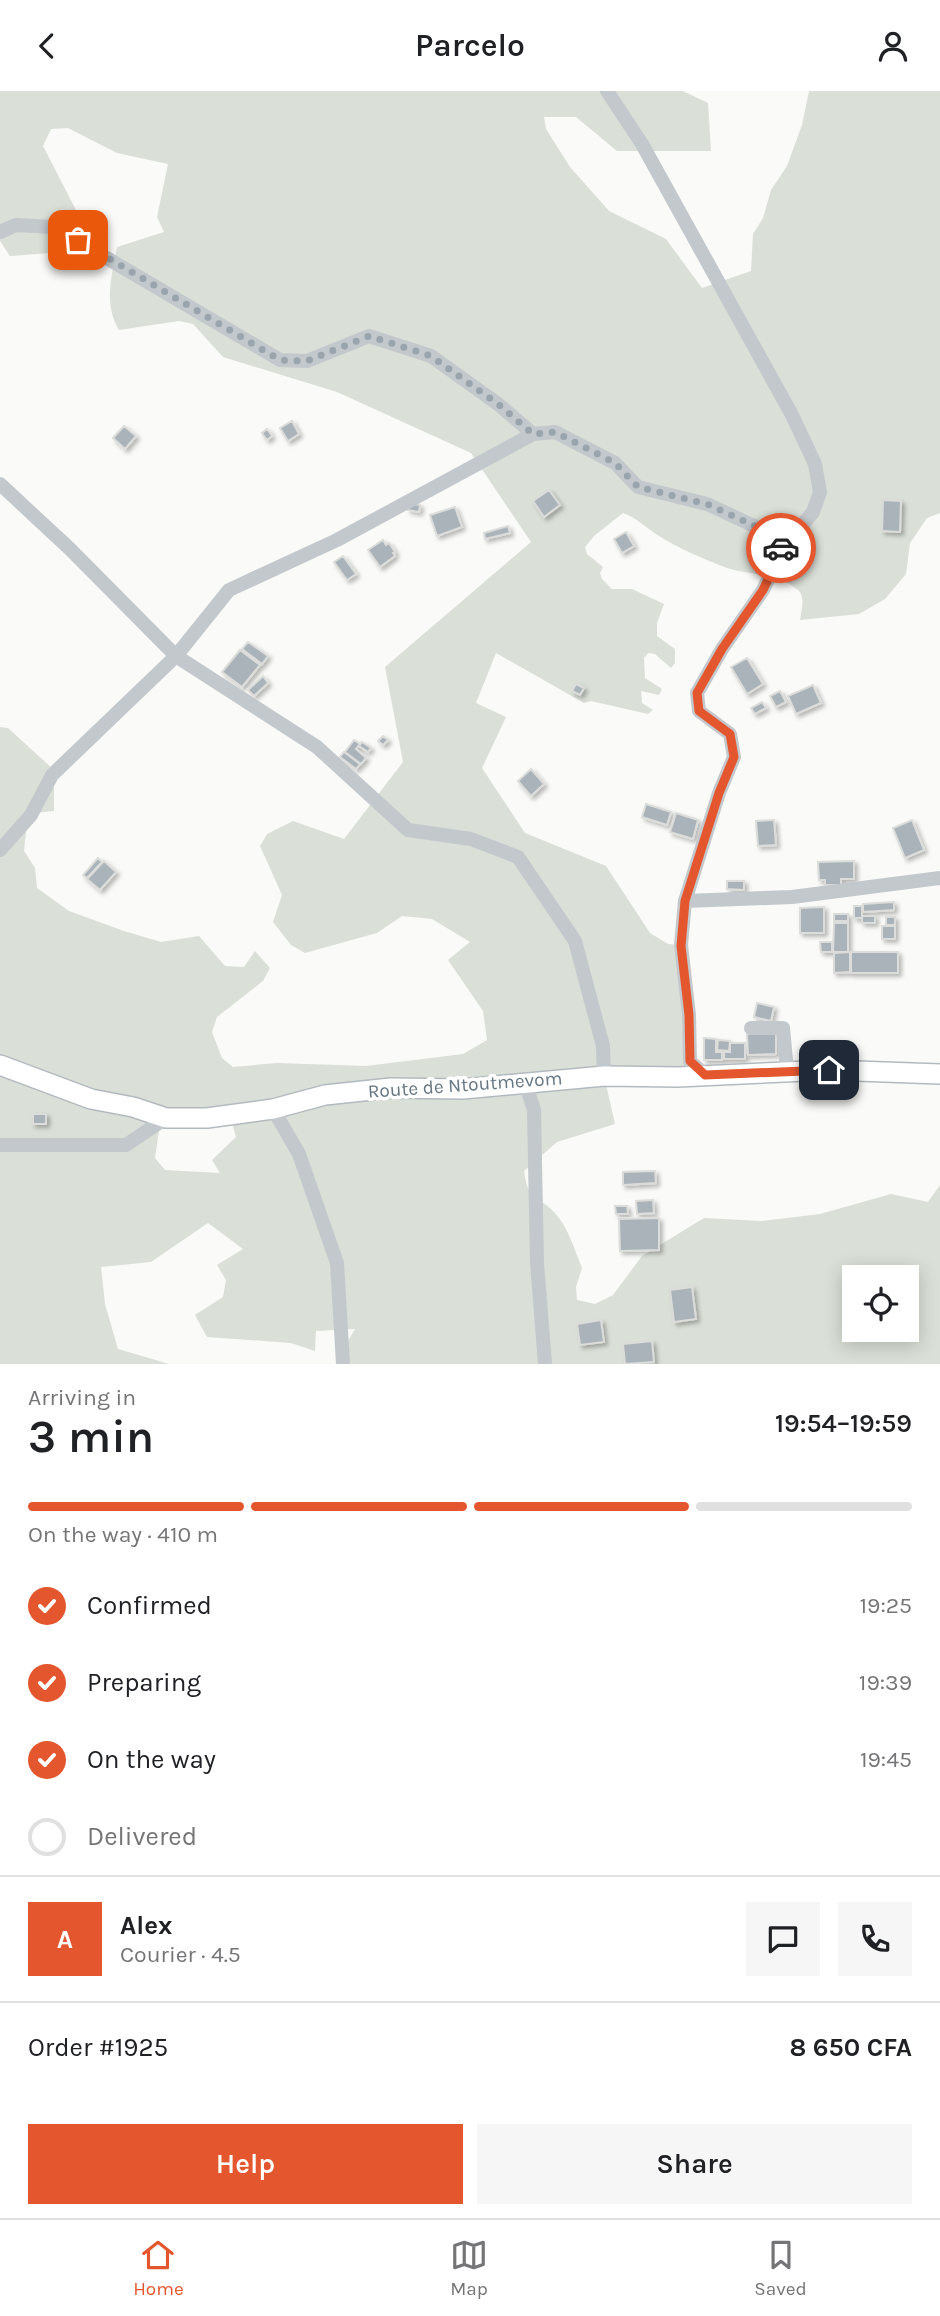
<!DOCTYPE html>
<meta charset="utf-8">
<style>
body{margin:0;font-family:Karla,sans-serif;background:#f6f6f6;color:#202124;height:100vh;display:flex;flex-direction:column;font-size:26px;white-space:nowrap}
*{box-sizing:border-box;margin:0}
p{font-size:23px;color:#757577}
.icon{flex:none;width:38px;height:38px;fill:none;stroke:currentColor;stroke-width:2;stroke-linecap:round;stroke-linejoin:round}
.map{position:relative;height:1273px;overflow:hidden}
.side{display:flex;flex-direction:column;background:#fff;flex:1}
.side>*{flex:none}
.tools{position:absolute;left:842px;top:1174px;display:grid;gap:14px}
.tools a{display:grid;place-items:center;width:77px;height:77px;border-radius:0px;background:#fff;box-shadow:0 4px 18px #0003;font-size:35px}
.pin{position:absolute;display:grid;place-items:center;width:60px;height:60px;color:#fff;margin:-30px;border-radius:14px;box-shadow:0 4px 10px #0006}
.courier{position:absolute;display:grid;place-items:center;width:70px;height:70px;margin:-35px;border:5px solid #e4572e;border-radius:50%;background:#fff;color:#222;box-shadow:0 2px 9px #0007}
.headline em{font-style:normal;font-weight:600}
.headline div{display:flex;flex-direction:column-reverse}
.headline{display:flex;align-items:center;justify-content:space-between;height:119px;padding:0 28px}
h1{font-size:46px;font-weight:600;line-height:52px}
.bar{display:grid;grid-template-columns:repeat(4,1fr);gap:10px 7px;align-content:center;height:84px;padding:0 28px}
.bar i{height:9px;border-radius:5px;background:#e0e0e0}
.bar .on{background:#e4572e}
.bar p{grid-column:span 4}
.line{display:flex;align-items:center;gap:18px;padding:0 28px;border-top:2px solid #e0e0e0}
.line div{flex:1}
.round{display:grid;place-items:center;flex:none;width:74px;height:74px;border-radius:0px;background:#f6f6f6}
ol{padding:0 28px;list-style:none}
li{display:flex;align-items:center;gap:21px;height:77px}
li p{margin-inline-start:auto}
li .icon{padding:7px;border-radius:50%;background:#e4572e;color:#fff;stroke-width:4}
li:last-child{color:#757577}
li i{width:38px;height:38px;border:4px solid #e0e0e0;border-radius:50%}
.primary-button{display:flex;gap:14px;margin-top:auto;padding:14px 28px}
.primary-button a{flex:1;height:80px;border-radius:0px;background:#e4572e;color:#fff;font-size:28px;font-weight:600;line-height:80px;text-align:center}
.primary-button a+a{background:#f6f6f6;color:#202124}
header{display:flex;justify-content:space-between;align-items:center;height:91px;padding:0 28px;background:#fff;font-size:32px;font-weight:600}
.tab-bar{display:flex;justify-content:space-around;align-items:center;height:98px;border-top:2px solid #e0e0e0;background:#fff;font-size:19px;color:#757577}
.tab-bar a{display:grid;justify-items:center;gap:4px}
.tab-bar .on{color:#e4572e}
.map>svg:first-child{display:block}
</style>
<header><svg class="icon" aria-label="back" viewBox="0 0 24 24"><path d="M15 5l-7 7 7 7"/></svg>Parcelo<svg class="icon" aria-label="person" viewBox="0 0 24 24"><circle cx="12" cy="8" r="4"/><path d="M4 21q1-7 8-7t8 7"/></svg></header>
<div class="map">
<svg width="940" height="1273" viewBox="0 0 940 1273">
<defs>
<filter id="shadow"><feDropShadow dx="3" dy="3" stdDeviation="2" flood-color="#0004"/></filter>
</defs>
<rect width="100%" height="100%" fill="#fafaf8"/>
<path fill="#dadfd7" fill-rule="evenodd" d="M0 0H683L708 12 711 60H617L576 26H544L546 38 570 76 609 120 666 148 702 197 751 180 753 143 763 127 771 99 787 75 802 34 809 0H940V422L927 427 910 452 906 483 885 508 859 523 800 529C801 520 806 506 798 499 777 481 751 485 727 477 703 468 680 458 659 445 646 437 637 427 623 422L594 445 585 456 587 463 603 476 600 482 602 488 612 498H632L664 513 657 532V545L675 558V572L671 577 655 563 648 562 644 567 645 587 662 598 659 604 641 600 642 612 653 619 648 623 591 610 584 612 496 562 476 612 506 626 482 677 525 742 606 775 650 842 668 853 681 854 690 970 705 984 604 985 615 1033 557 1051 524 1080C529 1114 536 1102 555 1122 568 1136 575 1160 582 1177L576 1196 577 1209 595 1213 613 1204 642 1165 704 1127 761 1130 820 1123 891 1103 928 1111 940 1094V1273H341L344 1257 355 1238 316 1240 315 1260 291 1252 207 1246 195 1224 223 1206 226 1189 217 1174 243 1158 208 1132 151 1171 101 1176 105 1213 118 1258 169 1273H0V636L8 637 54 679V720L34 722 26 741 24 760 35 777 37 797 69 820 124 840 161 851 199 845 225 875 244 876 255 860 270 877 263 890 217 926 212 941 222 967 233 976 277 972 366 975 463 963 487 949 483 920 448 869 470 851 432 828 402 825 377 842 305 862 291 854 273 831 282 804 260 755 267 743 293 730 344 748 403 671 385 576 531 451 471 362 337 301 223 266 193 233 179 230 119 239C103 213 112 184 117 156L164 141 157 126 168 73 117 62 68 37 51 38 43 55 77 121 78 140 51 162 10 165 0 150ZM230 1025 236 1046 212 1069 220 1082 165 1079 155 1067 159 1040 166 1027ZM854 1186H906V1239H854Z"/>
<path fill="#aab3b9" stroke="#dcdcda" stroke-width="2" filter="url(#shadow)" d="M292 330 299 343 288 350 280 337Z
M124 335 136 345 125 358 113 347Z
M267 338 272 345 267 349 262 342Z
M549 399 560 414 544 426 533 410Z
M883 409 901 410 900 441 882 440Z
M409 412 420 414 419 421 408 419Z
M455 416 462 436 437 445 430 424Z
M508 435 510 442 485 448 484 442Z
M626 441 634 455 622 462 614 448Z
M383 449 386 454 389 452 395 461 393 462 395 465 380 476 368 459Z
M343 465 356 483 347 489 334 471Z
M248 551 268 565 262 573 242 558Z
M240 559 260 574 242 596 222 581Z
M747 567 763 593 747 603 731 576Z
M263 585 268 592 254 605 248 599Z
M576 593 584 597 580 604 572 600Z
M813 594 821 612 796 623 788 605Z
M780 600 786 611 776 616 770 605Z
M762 611 766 617 755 623 751 617Z
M383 645 388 649 383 654 378 650Z
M354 649 360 653 356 658 366 667 361 673 345 661Z
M362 651 371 657 368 661 359 655Z
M344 661 360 673 356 678 340 666Z
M531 678 544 693 531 705 518 690Z
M646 713 671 721 667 734 642 726Z
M676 722 698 729 693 748 670 741Z
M774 729 776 754 758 755 756 730Z
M912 729 924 759 905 767 893 737Z
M98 767 102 771 87 787 83 784Z
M104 770 116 781 100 799 87 788Z
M854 770V788H841V794H825V789H819L818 771Z
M727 790H744V799L727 798Z
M894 811V819L863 821V813Z
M854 815H862V827H854Z
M824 816V842H800V817Z
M834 823H848V830H834Z
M862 825H875V832H862Z
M886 826H895V834H886Z
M834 832H848V861H833Z
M882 835H895V848H882Z
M820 851H832V861H821Z
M850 861V881L834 882V862Z
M851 861H898V882H851Z
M757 912 774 916 771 930 754 926Z
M776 942V963L748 964 747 943Z
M704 947 716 948V961H722V969H704Z
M718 949 730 950 729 960 717 959Z
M730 952H745V968H724V961H730Z
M33 1023H46V1033H33Z
M655 1080 656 1092 623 1094V1081Z
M653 1109 654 1122 637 1123 636 1110Z
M615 1115H627L628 1123H616Z
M659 1127V1159L620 1160 619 1128Z
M692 1196 696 1228 674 1231 670 1199Z
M601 1229 604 1251 580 1254 577 1233Z
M652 1250 654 1271 625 1273 623 1253Z"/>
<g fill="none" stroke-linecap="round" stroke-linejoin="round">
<defs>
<path id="secondary" d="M0 974 91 1008 133 1016 166 1027H207L273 1018 325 1004 391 997 463 998 604 985 678 986 829 979 940 983"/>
</defs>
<use href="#secondary" stroke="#b3babf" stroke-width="22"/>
<path stroke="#c3c8cc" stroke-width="14" d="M607 0 642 53 792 324 815 373 820 401 813 421 782 459 763 499 722 558 697 602 699 620 730 643 734 666 719 702 685 810 681 854 689 924 690 970 705 984
M0 141 16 134 54 136 280 269 307 270 369 245 431 265 498 313 533 343
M0 393 70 458 176 565 317 656 408 739 471 748 518 766 575 850 603 955 604 985
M0 759 31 724 52 684 176 565 229 499 337 449 533 343 555 341 615 372 638 396 707 413 767 441 782 459
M685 810 792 806 940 787
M751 937H783L787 980
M525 991 534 1019 537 1172 545 1273
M273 1018 299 1063 337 1172 343 1273
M0 1054H126L166 1027"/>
<use href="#secondary" stroke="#fff" stroke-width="19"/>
</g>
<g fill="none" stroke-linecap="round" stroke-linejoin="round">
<path stroke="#99a4ac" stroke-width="7" stroke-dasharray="0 12.6" d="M78 149 280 269 307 270 369 245 431 265 498 313 533 343 555 341 615 372 638 396 707 413 768 441 781 457"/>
<path stroke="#e4572e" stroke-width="9" d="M781 457 782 459 763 499 722 558 697 602 699 620 730 643 734 666 719 702 685 810 681 855 689 924 690 970 705 984 829 979"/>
</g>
<g text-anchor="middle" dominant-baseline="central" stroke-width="7" stroke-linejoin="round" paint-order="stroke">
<g font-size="19" fill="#657683" stroke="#fff">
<text transform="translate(465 994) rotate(-4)">Route de Ntoutmevom</text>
</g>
</g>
</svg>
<div class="tools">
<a><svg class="icon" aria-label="locate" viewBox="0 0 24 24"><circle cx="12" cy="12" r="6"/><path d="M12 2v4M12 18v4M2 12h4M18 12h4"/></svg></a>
</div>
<div class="pin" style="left:78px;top:149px;background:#ea580c"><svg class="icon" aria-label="bag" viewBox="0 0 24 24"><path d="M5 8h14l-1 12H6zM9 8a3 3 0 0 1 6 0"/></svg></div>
<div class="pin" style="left:829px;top:979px;background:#1f2937"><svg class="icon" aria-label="home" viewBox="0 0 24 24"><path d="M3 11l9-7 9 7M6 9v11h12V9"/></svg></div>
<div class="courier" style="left:781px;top:457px"><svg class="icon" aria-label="car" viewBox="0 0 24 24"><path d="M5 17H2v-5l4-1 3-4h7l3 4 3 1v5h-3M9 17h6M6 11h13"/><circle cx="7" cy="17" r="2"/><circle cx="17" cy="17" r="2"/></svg></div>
</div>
<section class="side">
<div class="headline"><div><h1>3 min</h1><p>Arriving in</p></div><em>19:54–19:59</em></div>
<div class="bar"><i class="on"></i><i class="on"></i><i class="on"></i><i></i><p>On the way · 410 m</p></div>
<ol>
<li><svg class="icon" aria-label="check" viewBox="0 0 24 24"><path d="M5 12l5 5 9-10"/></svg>Confirmed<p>19:25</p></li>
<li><svg class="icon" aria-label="check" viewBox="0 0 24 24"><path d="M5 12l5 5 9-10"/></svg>Preparing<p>19:39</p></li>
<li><svg class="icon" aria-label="check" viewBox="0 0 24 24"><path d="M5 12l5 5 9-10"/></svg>On the way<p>19:45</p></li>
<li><i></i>Delivered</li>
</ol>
<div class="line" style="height:126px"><b class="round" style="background:#e4572e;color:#fff">A</b><div><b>Alex</b><p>Courier · 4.5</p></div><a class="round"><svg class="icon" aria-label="chat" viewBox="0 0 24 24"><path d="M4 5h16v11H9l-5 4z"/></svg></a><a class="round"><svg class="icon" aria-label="phone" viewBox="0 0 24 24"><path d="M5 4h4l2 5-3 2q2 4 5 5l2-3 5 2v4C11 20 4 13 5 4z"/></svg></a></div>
<div class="line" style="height:91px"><div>Order #1925</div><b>8 650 CFA</b></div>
<div class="primary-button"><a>Help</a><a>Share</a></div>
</section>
<nav class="tab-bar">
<a class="on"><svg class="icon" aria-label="home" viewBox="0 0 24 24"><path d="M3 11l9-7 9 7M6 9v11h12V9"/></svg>Home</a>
<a><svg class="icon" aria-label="map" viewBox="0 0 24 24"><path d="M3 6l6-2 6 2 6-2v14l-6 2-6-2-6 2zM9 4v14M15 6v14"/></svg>Map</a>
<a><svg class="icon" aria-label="saved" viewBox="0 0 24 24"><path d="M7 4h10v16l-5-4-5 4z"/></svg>Saved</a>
</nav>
